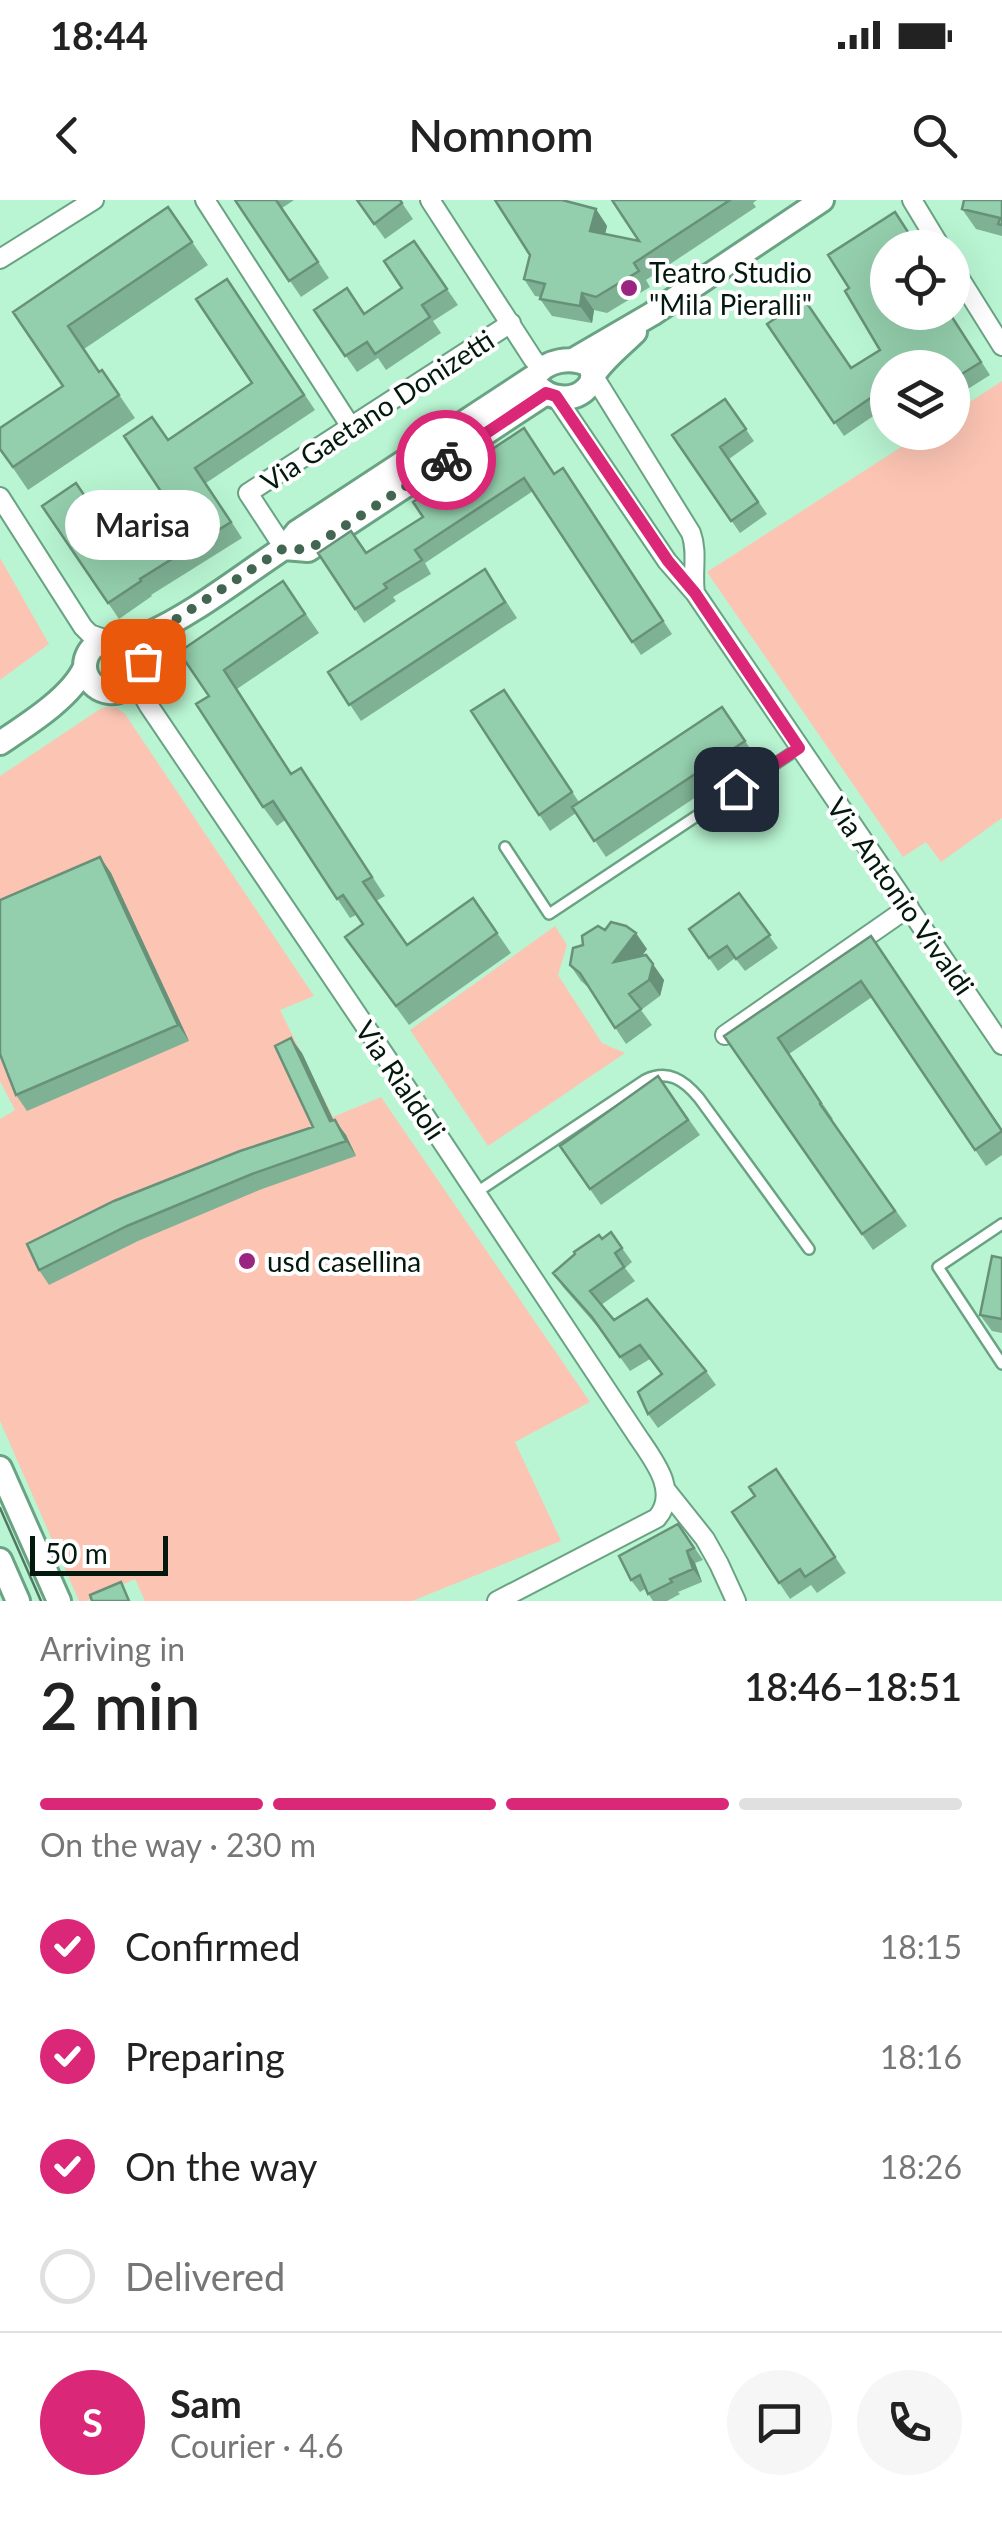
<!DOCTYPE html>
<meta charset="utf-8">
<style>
body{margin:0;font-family:Lato,sans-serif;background:#f6f6f6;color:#222;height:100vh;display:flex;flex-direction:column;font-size:38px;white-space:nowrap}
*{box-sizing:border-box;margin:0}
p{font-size:32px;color:#767676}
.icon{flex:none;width:55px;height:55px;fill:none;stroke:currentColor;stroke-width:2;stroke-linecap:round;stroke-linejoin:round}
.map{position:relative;height:1401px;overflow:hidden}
.side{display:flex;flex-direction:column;background:#fff;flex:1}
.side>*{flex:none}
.buttons{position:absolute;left:870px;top:30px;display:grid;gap:20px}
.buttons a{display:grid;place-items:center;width:100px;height:100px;border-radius:50%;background:#fff;box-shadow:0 10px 40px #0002;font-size:50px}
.scale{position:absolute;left:30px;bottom:25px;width:138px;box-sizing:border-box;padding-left:10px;border:5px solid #03190e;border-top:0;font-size:28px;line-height:35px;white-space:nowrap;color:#03190e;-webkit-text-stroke:8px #fff;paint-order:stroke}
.pin{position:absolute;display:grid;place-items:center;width:85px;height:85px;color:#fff;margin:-42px;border-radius:20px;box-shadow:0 5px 15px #0006}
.courier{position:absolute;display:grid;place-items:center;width:100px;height:100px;margin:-50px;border:8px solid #db2777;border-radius:50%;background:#fff;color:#222;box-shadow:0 2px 12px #0007}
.bubble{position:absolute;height:70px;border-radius:35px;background:#fff;box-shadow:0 10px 40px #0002;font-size:32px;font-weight:600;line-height:70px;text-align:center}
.overview em{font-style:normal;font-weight:600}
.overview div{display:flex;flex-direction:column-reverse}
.overview{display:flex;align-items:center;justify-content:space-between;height:170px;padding:0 40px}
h1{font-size:65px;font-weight:600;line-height:75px}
.bar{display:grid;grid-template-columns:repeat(4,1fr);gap:15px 10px;align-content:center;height:120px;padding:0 40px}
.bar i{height:12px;border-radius:8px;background:#e0e0e0}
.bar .current{background:#db2777}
.bar p{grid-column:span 4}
.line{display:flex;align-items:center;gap:25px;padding:0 40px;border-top:2px solid #e0e0e0}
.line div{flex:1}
.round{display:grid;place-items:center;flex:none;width:105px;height:105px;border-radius:52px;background:#f6f6f6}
ol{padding:0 40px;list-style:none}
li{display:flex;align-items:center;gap:30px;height:110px}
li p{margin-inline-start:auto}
li .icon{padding:10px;border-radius:50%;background:#db2777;color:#fff;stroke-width:4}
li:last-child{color:#767676}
li i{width:55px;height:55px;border:5px solid #e0e0e0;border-radius:50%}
.status{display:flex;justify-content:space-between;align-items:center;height:70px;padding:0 50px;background:#fff;direction:ltr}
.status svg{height:28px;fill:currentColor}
header{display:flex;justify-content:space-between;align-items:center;height:130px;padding:0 40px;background:#fff;font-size:45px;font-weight:600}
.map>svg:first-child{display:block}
</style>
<div class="status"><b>18:44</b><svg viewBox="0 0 49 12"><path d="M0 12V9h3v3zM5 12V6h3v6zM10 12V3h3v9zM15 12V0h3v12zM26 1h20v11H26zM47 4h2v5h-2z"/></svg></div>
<header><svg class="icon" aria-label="back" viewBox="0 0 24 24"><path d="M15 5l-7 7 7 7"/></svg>Nomnom<svg class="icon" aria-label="search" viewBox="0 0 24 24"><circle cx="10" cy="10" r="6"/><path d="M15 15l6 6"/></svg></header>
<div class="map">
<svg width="1002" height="1401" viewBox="0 0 1002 1401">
<rect width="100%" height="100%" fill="#b9f5d2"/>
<path fill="#fcc5b3" d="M1002 181V618L941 662 926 642 903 657 707 372 923 233 952 232 953 213Z
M0 358 49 444 0 480Z
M106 507 117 508 125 514 314 796 280 810 333 917 381 897 590 1202 515 1242 561 1341 412 1401H145L135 1379 86 1401H79L0 1221V919L15 910 0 881V576L100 509Z
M555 726 567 745 558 775 602 843 625 853 488 946 410 830Z"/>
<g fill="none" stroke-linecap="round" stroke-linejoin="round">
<defs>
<path id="service" d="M505 647 549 714 799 548
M477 992 645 880C668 869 684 880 699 898L809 1049
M1002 1024 938 1067 1002 1164"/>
<path id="minor" d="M205 0 351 227
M430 0 533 159 541 168
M912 0 941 48
M0 59 94 0
M952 66 1002 146
M593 175 691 333C698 352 692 372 695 393
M556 197 667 361 695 393 1002 845
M0 297 83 427 90 434 107 440
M284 348 248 293 511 123
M137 472 140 490 149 506 388 860 634 1231C650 1256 681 1290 657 1318L497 1401
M725 835 909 707
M666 1290 705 1339 719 1364 736 1401"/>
<path id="tertiary" d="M573 160 652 114 822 0
M536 184C548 199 573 203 587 188 596 177 587 185 595 173 605 158 622 145 635 132
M284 348 308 350 546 193
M175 421C165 433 155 445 146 457 139 467 135 482 124 489 104 500 80 481 86 459 94 432 126 444 146 435 194 414 240 377 284 348L297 332 535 176C547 160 571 156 589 165L593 175
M0 543C27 525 72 497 85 467
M0 1268 59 1401
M0 1360 18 1401"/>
</defs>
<use href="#service" stroke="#6aa383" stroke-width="14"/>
<use href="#minor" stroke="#6aa383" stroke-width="22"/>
<use href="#tertiary" stroke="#6aa383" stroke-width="28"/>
<use href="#service" stroke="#fff" stroke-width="9"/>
<use href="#minor" stroke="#fff" stroke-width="18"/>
<use href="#tertiary" stroke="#fff" stroke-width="22"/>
<path stroke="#517862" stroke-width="2.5" d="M0 1308 41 1401"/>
</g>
<path fill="#7fb295" d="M235 0H294L282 8 329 78 301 97Z
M357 0H400L413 19 385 39Z
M612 0H757L753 3 756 7 646 80 650 87 607 113 594 110 592 123 552 116 540 99 541 97 535 96 524 79 530 55 596 9 607 26 605 34 639 41Z
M1002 0V36L976 29 962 9Z
M168 7 208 65 84 149 99 172 102 170 135 218 28 290 0 249 63 186 13 112Z
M895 12 917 45 914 48H888V112H926L933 124 950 114 990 175 952 199V168H888V206L844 236 767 124 852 168 880 150 849 88Z
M414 41 458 105 433 121 441 133 386 170 378 158 357 172 314 110 364 114 402 88Z
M227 79 315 210 206 283 242 338 151 395 152 396 119 419 42 306 123 353 178 317 168 240 252 183Z
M725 199 754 241 729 259 767 314 740 333 672 235Z
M524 228 555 274 563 268 672 434 641 455 533 291 425 363 431 374 393 397 396 401 364 423 318 353H366L423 317Z
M485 369 517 418 361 521 328 472Z
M283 381 319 433 237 489 292 574 301 568 314 587 385 696 376 701 407 745 473 698 511 753 409 825 345 737 363 724 356 715 350 718 285 620 277 626 263 607 209 496 179 452Z
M504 490 579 602 722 507 756 557 606 657 576 613 550 631 471 511Z
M100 657 111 673 189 841 27 911 16 895Z
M739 693 778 748 745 771 735 758 718 771 689 729Z
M871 736 1002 929V955L986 966 872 797 789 854 833 919 831 920 907 1026 873 1050 724 836Z
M647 749 642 756 664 780 660 796 641 810 652 825 626 844 589 788 581 781 570 765Z
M302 853 333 920 346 935 356 956 262 989 138 1041 49 1085 39 1070 313 927Z
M658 876 700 935 601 1005 560 946Z
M602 1039 622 1048 632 1062 625 1068 635 1081 601 1105 614 1120 706 1171 716 1185 658 1228 648 1214 661 1174 650 1159 630 1171 602 1132 563 1087 553 1073Z
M1002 1058V1133L992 1131 980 1115Z
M776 1269 846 1373 817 1393 811 1385 790 1399 732 1312 755 1296Z
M678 1324 703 1360 695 1363 702 1382 678 1392 680 1394 667 1401H653L645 1389 640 1392 631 1380Z"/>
<path fill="#689179" d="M596 9 607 26 602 47 590 31Z
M582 93 594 110 592 123 580 106Z
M100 657 111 673 189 841 178 825Z
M636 733 647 749 625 778 614 762Z
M653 764 664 780 660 796 649 780Z
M291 838 302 853 341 936 330 921Z
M335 920 346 935 356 956 346 941Z
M687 1351 695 1363 702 1382 693 1369Z"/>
<path fill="#94cfad" stroke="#689179" stroke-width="2.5" d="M235 0H276L318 62 289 81Z
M357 0H400L402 3 374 24Z
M495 0H562L596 9 590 31 639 41 612 0H730L634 63 639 71 596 97 582 93 580 106 540 99 545 84 524 79 530 55Z
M964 0H1002V25L998 24 1000 18 962 9Z
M168 7 192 42 68 126 99 172 102 170 119 195 13 267 0 249V228L63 186 13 112Z
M895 12 908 32 886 46 888 50V112H925L932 125 950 114 981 162 952 180V168H888V186L834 223 767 124 804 99 851 168 880 150 845 91 849 88 828 55Z
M414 41 447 89 422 105 430 117 375 154 367 142 345 156 314 110 347 88 364 114 402 88 384 61Z
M227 79 304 195 195 268 231 322 140 379 141 381 108 403 42 306 76 283 123 353 178 317 124 236 152 217 168 240 252 183 196 99Z
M725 199 746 229 720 247 758 302 731 321 672 235Z
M524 228 554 274 563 268 663 421 632 442 524 278 415 350 422 360 384 384 387 388 355 409 318 353 351 331 366 353 423 317 413 302Z
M485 369 505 402 349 505 328 472Z
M283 381 305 414 224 470 291 574 301 568 372 677 363 682 407 745 473 698 497 733 396 806 345 737 363 724 343 695 337 699 273 601 263 607 196 504 209 496 179 452Z
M504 490 572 592 539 615 471 511Z
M722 507 745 541 594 641 572 607Z
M100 657 178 825 16 895 0 854V700Z
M739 693 770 735 736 759 727 746 709 758 689 729Z
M611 722 626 726 636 733 614 762 646 755 653 764 649 780 629 794 641 809 615 828 580 773 570 765 573 748 583 745 582 736 598 726 605 730Z
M871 736 1002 931 975 950 861 781 778 838 821 903 820 904 895 1011 862 1034 724 836Z
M291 838 330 921 335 920 346 941 252 974 127 1026 39 1070 27 1044 114 1001 240 951 313 927 275 846Z
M658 876 688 920 590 989 560 946Z
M611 1032 622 1048 615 1053 624 1067 590 1091 614 1120 647 1099 706 1171 648 1214 638 1192 662 1174 640 1145 620 1157 592 1117 553 1073 575 1054 574 1052 599 1035 602 1039Z
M992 1056 1002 1058V1119L980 1115Z
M776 1269 835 1357 805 1377 800 1369 779 1383 732 1312 755 1296 749 1287Z
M678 1324 694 1348 687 1351 693 1369 670 1379 672 1382 648 1394 640 1375 631 1380 619 1356Z
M121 1382 129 1401H92L90 1395Z"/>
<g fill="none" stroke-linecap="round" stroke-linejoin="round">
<path stroke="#436653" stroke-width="10" stroke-dasharray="0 18" d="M143 461 175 420 284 348 308 350 446 260"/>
<path stroke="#db2777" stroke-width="12" d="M446 260 546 193 556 196 668 361 695 393 799 548 736 589"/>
</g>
<g fill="#9a2580" stroke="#fff" stroke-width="4">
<circle cx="629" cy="88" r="10"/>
<circle cx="247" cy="1061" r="10"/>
</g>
<g text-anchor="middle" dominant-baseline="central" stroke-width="8" stroke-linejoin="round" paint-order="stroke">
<g font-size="28" fill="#03190e" stroke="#fff" text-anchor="start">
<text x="649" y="72">Teatro Studio<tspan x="649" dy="32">"Mila Pieralli"</tspan></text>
<text x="267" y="1061">usd casellina</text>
</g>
<g font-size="28" fill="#03190e" stroke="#fff">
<text transform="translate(377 210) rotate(-33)">Via Gaetano Donizetti</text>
<text transform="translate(901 696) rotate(55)">Via Antonio Vivaldi</text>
<text transform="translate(401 880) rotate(56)">Via Rialdoli</text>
</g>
</g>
</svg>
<div class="buttons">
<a><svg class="icon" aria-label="locate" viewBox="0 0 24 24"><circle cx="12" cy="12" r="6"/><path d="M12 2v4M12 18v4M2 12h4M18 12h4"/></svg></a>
<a><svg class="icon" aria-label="layers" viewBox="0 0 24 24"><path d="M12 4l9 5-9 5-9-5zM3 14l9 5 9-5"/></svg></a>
</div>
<div class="scale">50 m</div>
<div class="pin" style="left:143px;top:461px;background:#ea580c"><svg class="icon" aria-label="bag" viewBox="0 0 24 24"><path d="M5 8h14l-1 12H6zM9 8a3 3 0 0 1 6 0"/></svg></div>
<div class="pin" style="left:736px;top:589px;background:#1f2937"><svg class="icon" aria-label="home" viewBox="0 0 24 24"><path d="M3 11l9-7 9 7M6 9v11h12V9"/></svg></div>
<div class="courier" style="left:446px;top:260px"><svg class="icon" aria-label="bike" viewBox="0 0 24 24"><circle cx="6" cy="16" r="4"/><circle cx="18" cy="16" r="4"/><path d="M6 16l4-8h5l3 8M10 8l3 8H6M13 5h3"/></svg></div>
<div class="bubble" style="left:65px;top:290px;width:155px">Marisa</div>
</div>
<section class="side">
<div class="overview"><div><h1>2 min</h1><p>Arriving in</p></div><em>18:46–18:51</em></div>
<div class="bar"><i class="current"></i><i class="current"></i><i class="current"></i><i></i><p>On the way · 230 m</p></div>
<ol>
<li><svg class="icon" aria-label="check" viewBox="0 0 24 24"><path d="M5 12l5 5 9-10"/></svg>Confirmed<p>18:15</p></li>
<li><svg class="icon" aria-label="check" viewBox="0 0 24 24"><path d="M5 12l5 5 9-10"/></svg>Preparing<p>18:16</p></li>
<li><svg class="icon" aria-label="check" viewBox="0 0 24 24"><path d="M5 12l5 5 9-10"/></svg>On the way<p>18:26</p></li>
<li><i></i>Delivered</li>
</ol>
<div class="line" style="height:180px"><b class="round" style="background:#db2777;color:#fff">S</b><div><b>Sam</b><p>Courier · 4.6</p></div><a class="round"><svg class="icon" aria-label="chat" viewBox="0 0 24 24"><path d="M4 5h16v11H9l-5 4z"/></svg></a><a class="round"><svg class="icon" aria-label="phone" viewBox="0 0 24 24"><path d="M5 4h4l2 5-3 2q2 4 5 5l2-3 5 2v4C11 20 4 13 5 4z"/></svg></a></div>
</section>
